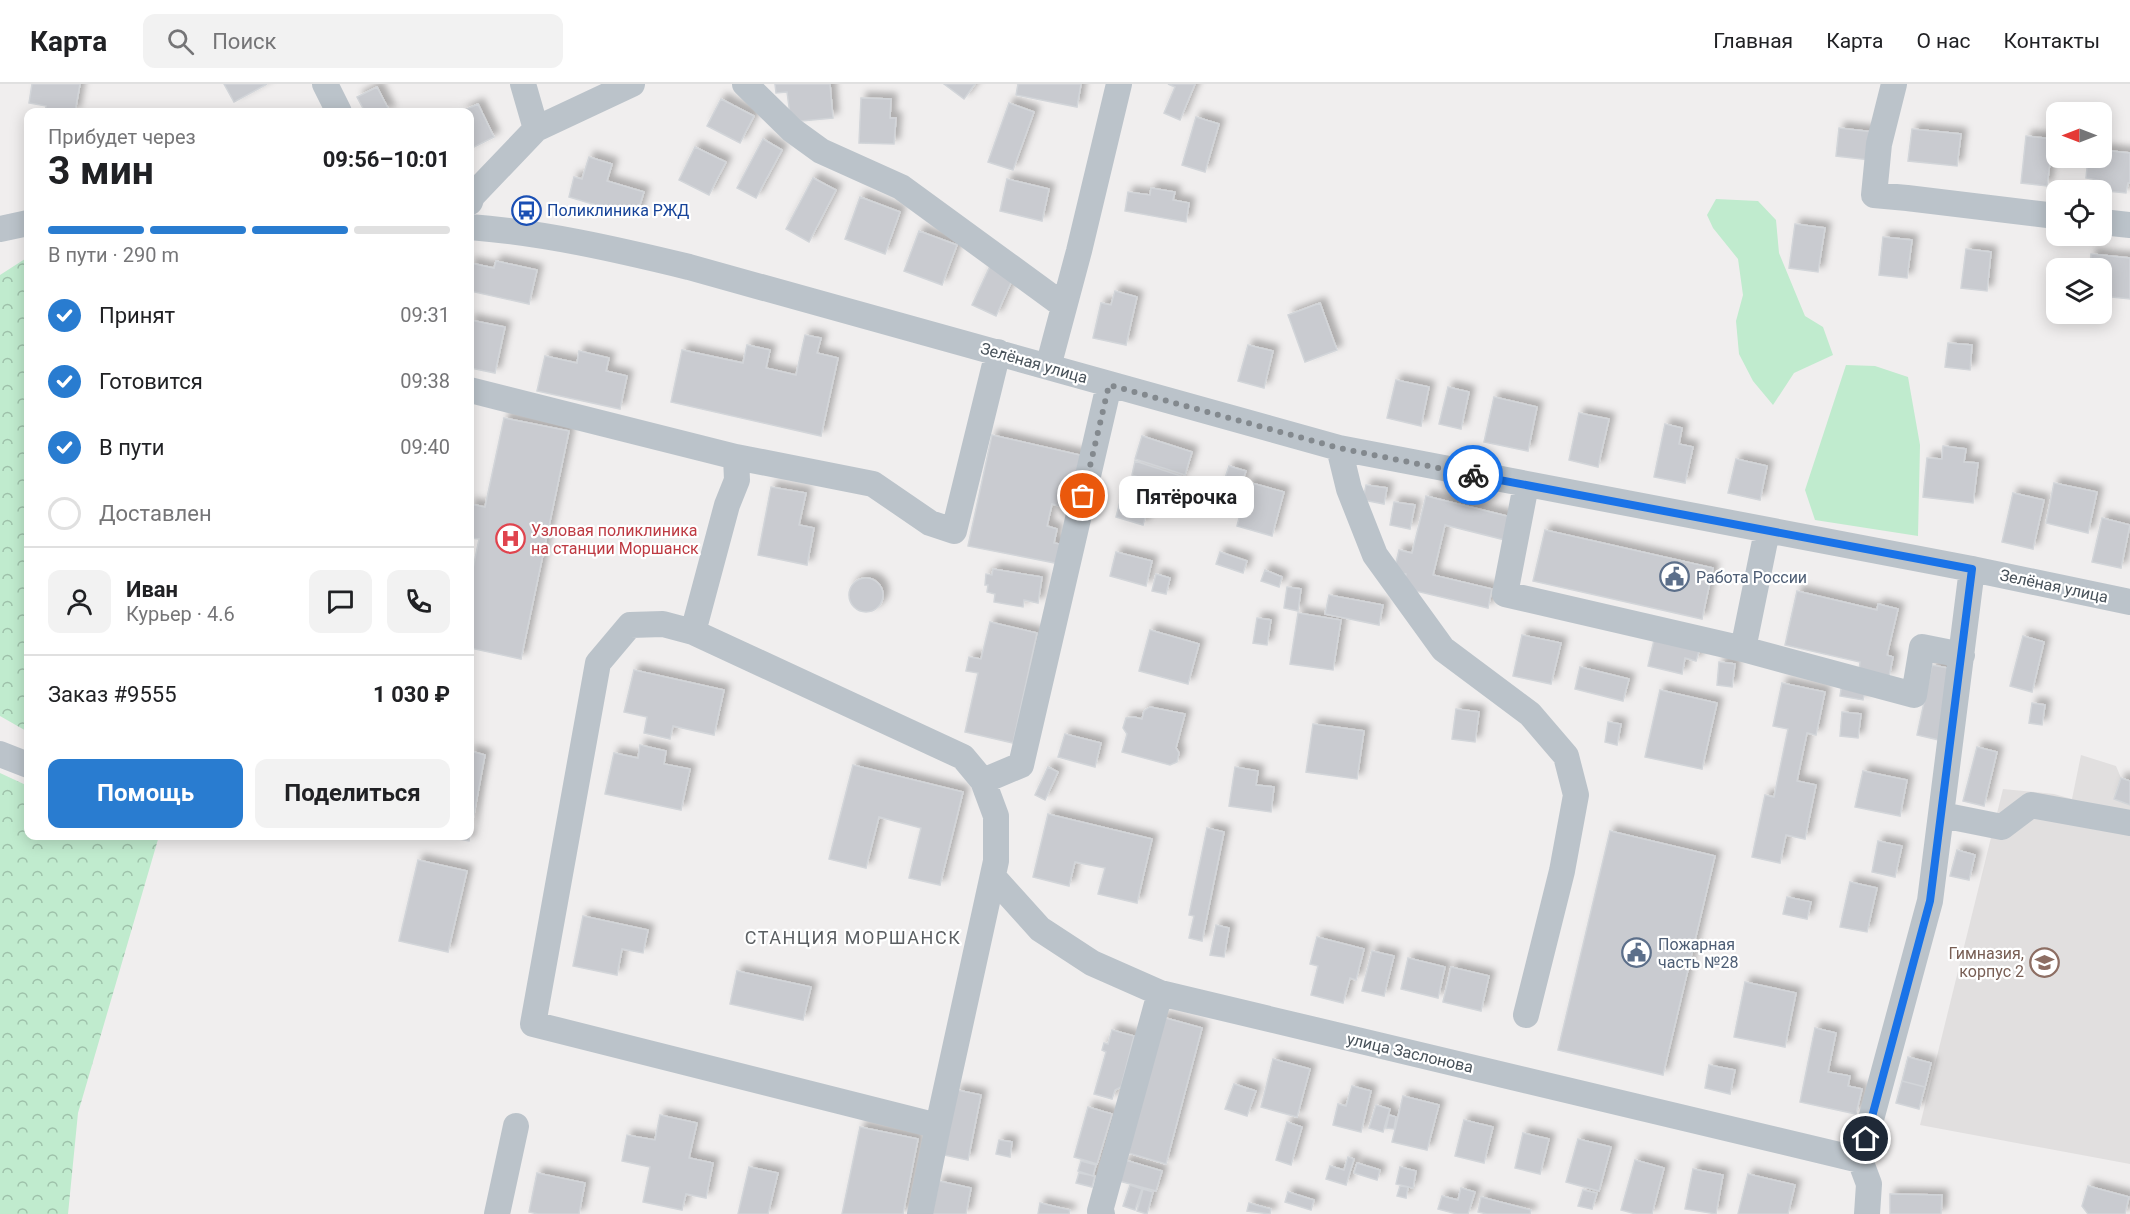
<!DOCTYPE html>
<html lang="ru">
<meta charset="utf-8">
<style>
body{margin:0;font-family:Roboto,sans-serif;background:#f2f2f2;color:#202124;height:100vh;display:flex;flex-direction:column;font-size:22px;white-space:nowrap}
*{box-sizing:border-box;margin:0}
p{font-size:20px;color:#757577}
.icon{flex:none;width:33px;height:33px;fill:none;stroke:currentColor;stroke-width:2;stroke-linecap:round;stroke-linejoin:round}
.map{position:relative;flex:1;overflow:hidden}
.drawer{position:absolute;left:24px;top:24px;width:450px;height:732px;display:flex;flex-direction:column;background:#fff;border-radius:12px;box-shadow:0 3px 15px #0003}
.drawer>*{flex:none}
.needle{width:39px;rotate:270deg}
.buttons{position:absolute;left:2046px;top:18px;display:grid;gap:12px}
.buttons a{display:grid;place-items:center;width:66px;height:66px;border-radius:12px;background:#fff;box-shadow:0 3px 15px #0003;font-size:30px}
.pin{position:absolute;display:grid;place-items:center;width:51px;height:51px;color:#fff;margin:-26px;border:3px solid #fff;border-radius:50%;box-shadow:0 2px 6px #0007}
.courier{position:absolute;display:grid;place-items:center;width:60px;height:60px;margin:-30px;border:4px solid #1a73e8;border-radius:50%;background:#fff;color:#222;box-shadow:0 2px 8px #0007}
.bubble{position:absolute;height:42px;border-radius:12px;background:#fff;box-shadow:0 3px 15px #0003;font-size:20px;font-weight:700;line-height:42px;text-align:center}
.summary em{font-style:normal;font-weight:700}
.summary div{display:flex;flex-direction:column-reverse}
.summary{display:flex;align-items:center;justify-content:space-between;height:102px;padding:0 24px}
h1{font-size:39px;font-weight:700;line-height:45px}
.bar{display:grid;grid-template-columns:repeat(4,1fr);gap:9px 6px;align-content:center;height:72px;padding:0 24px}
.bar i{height:8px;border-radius:4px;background:#e0e0e0}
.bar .selected{background:#297cd0}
.bar p{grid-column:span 4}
.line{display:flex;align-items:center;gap:15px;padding:0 24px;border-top:2px solid #e0e0e0}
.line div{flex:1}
.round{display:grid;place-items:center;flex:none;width:63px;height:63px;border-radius:12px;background:#f2f2f2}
ol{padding:0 24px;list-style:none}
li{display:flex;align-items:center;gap:18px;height:66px}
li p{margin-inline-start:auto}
li .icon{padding:6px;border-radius:50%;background:#297cd0;color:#fff;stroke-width:4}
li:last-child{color:#757577}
li i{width:33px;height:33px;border:3px solid #e0e0e0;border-radius:50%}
.action{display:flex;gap:12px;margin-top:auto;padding:12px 24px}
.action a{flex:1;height:69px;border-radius:12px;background:#297cd0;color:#fff;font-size:24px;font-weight:700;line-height:69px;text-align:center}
.action a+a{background:#f2f2f2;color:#202124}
header{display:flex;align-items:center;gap:36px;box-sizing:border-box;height:84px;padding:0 30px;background:#fff;border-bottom:2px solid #e0e0e0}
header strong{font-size:28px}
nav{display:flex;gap:33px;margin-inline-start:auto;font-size:21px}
.search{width:420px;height:54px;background:#f2f2f2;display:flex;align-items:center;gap:15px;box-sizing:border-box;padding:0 21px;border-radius:12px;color:#757577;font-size:22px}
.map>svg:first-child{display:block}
</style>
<header>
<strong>Карта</strong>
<div class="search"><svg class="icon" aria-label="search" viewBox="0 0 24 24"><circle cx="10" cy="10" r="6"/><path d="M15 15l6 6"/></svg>Поиск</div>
<nav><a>Главная</a><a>Карта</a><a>О нас</a><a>Контакты</a></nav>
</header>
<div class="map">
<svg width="2130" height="1130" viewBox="0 0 2130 1130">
<defs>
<pattern id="forest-crowns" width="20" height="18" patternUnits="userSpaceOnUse" patternTransform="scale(1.5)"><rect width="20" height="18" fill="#c0ebce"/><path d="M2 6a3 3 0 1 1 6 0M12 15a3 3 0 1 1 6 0" fill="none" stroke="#9ec1aa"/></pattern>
<filter id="shadow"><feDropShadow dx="5.5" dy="-5.5" stdDeviation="3" flood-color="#0004"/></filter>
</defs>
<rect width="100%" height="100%" fill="#f0eeee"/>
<path fill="#e1dfdf" d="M2081 671 2116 682 2121 694 2130 697V1080L1920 1041 2003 705 2054 710 2072 715Z"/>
<path fill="#c0ebce" d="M1716 115 1758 117 1776 136 1779 169 1805 232 1823 243 1833 271 1794 289 1773 321 1753 297 1739 270 1736 237 1743 211 1738 175 1713 144 1707 131Z
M1846 281 1875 282 1908 293 1920 361 1918 452 1815 436 1805 406Z"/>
<path fill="url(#forest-crowns)" d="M28 173V648L0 632V191Z
M0 689 28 702V752H159L78 1029 68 1130H0Z"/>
<path fill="#c9cbd0" stroke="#d2d5d9" stroke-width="1.5" filter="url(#shadow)" d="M32 0H80L75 28H45L46 22 29 19Z
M224 0H267L234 18Z
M775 0H830L833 34 791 38 787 8 776 9Z
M944 0H975L964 15Z
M1018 0H1081L1077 23 1016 11Z
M1168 0H1195L1180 36 1164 29 1175 3Z
M377 3 390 28H365L357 13Z
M861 14 891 15 890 34H896L894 60 859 59Z
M721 15 754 32 740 59 707 42Z
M1009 19 1034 28 1013 86 988 78Z
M478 20 494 53 470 65V28H460Z
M1196 33 1219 40 1205 88 1182 81Z
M1839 44 1873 48 1870 76 1836 72Z
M1912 45 1961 50 1957 82 1908 77Z
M2026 52 2053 55 2047 102 2021 99Z
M763 55 782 66 756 114 737 104Z
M695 63 726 78 709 111 679 96Z
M2102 66 2130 69V99H2128L2126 109 2097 106 2098 96 2086 94 2088 74H2102Z
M589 73 612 80 607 97 644 108 636 133 569 113 574 93 582 95Z
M813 94 836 106 809 158 786 145Z
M1007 95 1049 105 1042 137 1000 127Z
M1151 104 1175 108 1173 116 1189 119 1186 138 1125 127 1128 108 1150 111Z
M860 113 900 128 885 170 845 155Z
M1795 140 1825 144 1818 188 1789 184Z
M919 147 957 161 942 201 904 187Z
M1883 153 1912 156 1907 194 1879 191Z
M1966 165 1991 168 1987 207 1961 204Z
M2091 170 2130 174V215L2102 212V184H2090Z
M496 177 537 186 529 220 470 207V179L494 184Z
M990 182 1014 192 996 232 972 221Z
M1115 207 1137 213 1126 261 1093 254 1101 219 1111 221Z
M1320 219 1337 266 1305 278 1288 231Z
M470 236 505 243 495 289 470 284Z
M805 251 821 254 817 269 838 274 821 352 671 318 682 266 743 279 747 261 770 266 766 284 796 291Z
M1948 259 1972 261 1970 286 1945 283Z
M1248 261 1273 267 1264 304 1238 297Z
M579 267 609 274 606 287 627 292 620 325 537 307 545 272 577 279Z
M1396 296 1429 303 1421 342 1387 334Z
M1448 303 1469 308 1461 345 1439 340Z
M1494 313 1537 323 1528 367 1484 358Z
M1579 329 1609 335 1598 383 1569 376Z
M504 334 569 347 521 575 470 564V499L479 455 470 454V420L485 423Z
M1665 340 1682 344 1679 360 1693 363 1685 399 1654 393Z
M992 351 1084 372 1072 425 1052 420 1047 442 1057 445 1054 459 1064 461 1060 480 968 462Z
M1142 352 1192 368 1185 391 1135 375Z
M1943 362 1966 365 1964 378 1978 379 1973 419 1923 413 1927 374 1942 375Z
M1736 375 1767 382 1760 416 1728 409Z
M1135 377 1181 392 1176 406 1132 391Z
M1229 382 1246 387 1230 432 1214 426Z
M1248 398 1284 408 1272 452 1237 442Z
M2054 399 2097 408 2088 449 2046 439Z
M1366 401 1387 404 1384 420 1363 416Z
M771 403 806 409 799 441 814 444 807 481 758 471Z
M1123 406 1151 414 1143 441 1116 433Z
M2013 409 2044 416 2033 465 2002 458Z
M1426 412 1511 433 1505 456 1445 441 1433 491 1492 505 1488 524 1403 504 1406 490 1394 487 1399 466 1412 469Z
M1394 418 1415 421 1410 445 1390 441Z
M2102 434 2130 441 2121 484 2092 478Z
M1545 446 1713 484 1702 535 1533 497Z
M1116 468 1152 477 1146 502 1110 492Z
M1220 468 1247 477 1243 489 1216 480Z
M993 485 1042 493 1038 519 1024 516 1023 523 994 518 995 510 987 508 988 501H985L986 490 992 491Z
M1265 486 1282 493 1279 503 1261 497Z
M1156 490 1170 494 1166 510 1152 507Z
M849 511a17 17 0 1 1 34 0a17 17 0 1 1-34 0Z
M1287 503 1301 505 1298 527 1284 524Z
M1797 507 1877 526 1878 520 1898 525 1887 571 1893 573 1889 593 1859 587 1860 578 1785 561Z
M1329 511 1383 521 1379 541 1325 530Z
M1298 529 1341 536 1333 586 1290 580Z
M1257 534 1271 536 1267 561 1253 559Z
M990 538 1037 549 1013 659 965 648 978 589 966 587 969 573 981 575Z
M1150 546 1199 560 1188 600 1139 587Z
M1522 551 1561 559 1551 600 1513 592Z
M2023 552 2044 558 2032 608 2010 602Z
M1654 556 1699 567 1696 577 1685 574 1682 590 1648 582Z
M1719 578 1735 580 1732 603 1717 601Z
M1932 581 1953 585 1939 656 1917 651Z
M1580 583 1629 595 1623 617 1575 605Z
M634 586 724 606 714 651 673 642 670 655 644 649 647 633 624 628Z
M1782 599 1825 608 1816 651 1807 649 1797 697 1816 701 1805 755 1786 751 1780 779 1752 773 1765 711 1774 713 1788 645 1773 642Z
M1842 599 1866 604 1863 616 1840 612Z
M1660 606 1717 619 1702 685 1645 673Z
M2032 619 2045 621 2042 641 2029 639Z
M1150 623 1185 630 1176 664 1179 669 1177 678 1170 681 1122 668 1127 650 1123 644 1126 634 1134 633 1142 635 1144 627Z
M1456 625 1479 628 1475 658 1452 655Z
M1842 628 1861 630 1858 654 1840 652Z
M1608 638 1621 640 1617 661 1605 658Z
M1313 640 1364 647 1357 695 1306 688Z
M1065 650 1101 659 1095 683 1058 673Z
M640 661 666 667 664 680 690 685 681 726 605 710 614 669 638 674Z
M1977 663 1997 668 1984 722 1963 717Z
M470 667 485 671 469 757 442 752H470Z
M853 681 963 708 940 801 909 794 921 744 879 733 866 784 829 775Z
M1048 683 1058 688 1045 716 1035 711Z
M1235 683 1258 687 1256 701 1274 703 1271 728 1229 722Z
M1863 687 1907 696 1900 732 1855 723Z
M2121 694 2130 697V721L2114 715Z
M1048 730 1152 755 1137 819 1098 810 1105 784 1075 778 1069 802 1033 793Z
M1207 744 1224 748 1202 857 1189 854 1194 832 1189 831Z
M1610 747 1715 772 1663 991 1558 966Z
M1878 757 1902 762 1895 793 1872 788Z
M1957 766 1975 771 1969 796 1950 792Z
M418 776 467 787 448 868 399 857Z
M1850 798 1877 804 1867 848 1840 843Z
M1787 813 1811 818 1807 835 1783 830Z
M583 832 648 846 643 869 622 865 617 891 573 882Z
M1216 841 1229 844 1224 873 1210 871Z
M1317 853 1364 865 1356 896 1350 894 1343 919 1311 911 1318 882 1310 880Z
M1372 867 1394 872 1384 912 1362 907Z
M1408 874 1445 883 1438 914 1401 905Z
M1451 883 1489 892 1481 927 1443 918Z
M737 887 811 903 803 936 730 920Z
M1745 898 1796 909 1785 963 1734 953Z
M1162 933 1202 944 1166 1080 1125 1068Z
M1815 944 1836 949 1828 988 1850 992 1848 1002 1862 1005 1856 1030 1800 1018Z
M1112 946 1134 952 1121 1003 1115 1006 1112 1015 1094 1010 1106 968 1102 966 1104 959 1108 960Z
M1908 973 1931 979 1925 1003 1902 997Z
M1273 975 1310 985 1297 1033 1261 1023Z
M1709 981 1735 986 1730 1010 1705 1004Z
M1902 997 1925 1003 1919 1025 1896 1019Z
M1234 1000 1256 1007 1247 1032 1225 1025Z
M1352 1002 1371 1007 1361 1048 1333 1041 1338 1020 1346 1022Z
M957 1006 981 1011 968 1076 944 1071Z
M1403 1012 1439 1021 1427 1066 1392 1058Z
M1376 1021 1390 1025 1383 1048 1369 1044Z
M1088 1023 1112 1030 1097 1080 1074 1073Z
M660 1031 697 1039 689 1074 713 1079 706 1114 686 1110 682 1126 643 1118 650 1083 622 1077 627 1051 655 1056Z
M1389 1031 1396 1033 1394 1045 1386 1044Z
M1464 1036 1493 1043 1484 1079 1455 1072Z
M1287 1038 1302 1043 1291 1081 1276 1076Z
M860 1043 918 1055 903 1130H842Z
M1523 1049 1549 1055 1540 1090 1515 1084Z
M1578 1055 1611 1063 1599 1107 1566 1098Z
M999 1056 1012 1058 1010 1073 996 1070Z
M1348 1073 1354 1075 1346 1101 1326 1095 1330 1082 1344 1086Z
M1125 1076 1162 1087 1156 1107 1119 1097Z
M1635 1076 1664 1084 1652 1130H1636L1621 1126Z
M1081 1077 1096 1081 1093 1092 1078 1087Z
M1357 1079 1380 1086 1377 1096 1354 1089Z
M749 1083 778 1089 768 1130H738Z
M1400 1083 1416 1087 1413 1104 1396 1100Z
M1693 1085 1723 1091 1716 1130 1685 1125Z
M537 1089 585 1099 579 1130H538L529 1128Z
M1079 1089 1095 1092 1092 1103 1076 1099Z
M1748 1090 1795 1101 1788 1130H1738Z
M939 1097 971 1104 966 1130H932Z
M1130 1101 1142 1105 1135 1126 1123 1122Z
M1400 1102 1408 1103 1406 1114 1397 1112Z
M2088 1102 2129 1113 2125 1130H2088L2082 1122Z
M1461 1104 1475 1108 1468 1130H1457L1438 1125 1442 1112 1458 1116Z
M1143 1105 1153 1108 1147 1130 1137 1127Z
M1583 1106 1597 1109 1592 1125 1578 1122Z
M1288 1108 1314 1116 1311 1126 1285 1118Z
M1890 1110 1942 1111 1941 1130H1890Z
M1481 1113 1531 1126 1530 1130H1487L1478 1128Z
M1040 1119 1070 1126 1069 1130H1038Z
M1249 1119 1271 1125 1270 1130 1247 1127Z"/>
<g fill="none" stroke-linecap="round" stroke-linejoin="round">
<path stroke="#bbc3ca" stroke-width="26" d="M325 0 339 28
M745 0 792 46 821 67 901 103 1064 222
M1894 0 1879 60 1874 111 1907 114 2056 132
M536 45 632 0
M470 118 472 112 536 45 523 0
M2102 138 2130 141
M470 143C545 149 615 165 689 183L1339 364 1972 485 2130 518
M0 145 28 139
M1048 283 1079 167 1119 0
M470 306 736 373 737 396 727 421 693 548
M1339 364 1349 405 1375 471 1443 565 1530 630 1566 672 1576 711 1562 787 1526 931
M736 373 873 400 930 439 954 447 998 268
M1526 401 1505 510 1743 565
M1767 447 1743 565 1914 611 1922 563 1962 571
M663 540 693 548 963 673 983 697 996 732V777L938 1042 533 940 598 579 630 541Z
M0 670 28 681
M983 697 1021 681 1109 301
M1942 731 2002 743 2031 721 2130 739
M994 794 1040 845 1092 879 1160 909 1860 1076
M497 1130 516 1042
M920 1130 938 1042
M1102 1130 1100 1127 1160 909
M1867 1130 1869 1100 1860 1076 1930 817 1972 485"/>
</g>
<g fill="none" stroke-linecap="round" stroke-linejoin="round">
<path stroke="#83898e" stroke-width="6" stroke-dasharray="0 10.8" d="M1083 412 1109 301 1339 364 1473 391"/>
<path stroke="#1a73e8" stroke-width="8" d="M1473 391 1972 485 1930 817 1866 1055"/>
</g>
<defs>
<symbol id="bus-ring" viewBox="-11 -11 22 22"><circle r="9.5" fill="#fff" stroke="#1a4fb4" stroke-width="1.5"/><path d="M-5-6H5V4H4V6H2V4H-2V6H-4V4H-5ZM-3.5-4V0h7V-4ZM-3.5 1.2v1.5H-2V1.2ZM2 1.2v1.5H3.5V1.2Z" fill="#1a4fb4"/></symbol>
<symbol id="hospital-ring" viewBox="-11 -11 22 22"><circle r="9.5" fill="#fff" stroke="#e0444e" stroke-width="1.5"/><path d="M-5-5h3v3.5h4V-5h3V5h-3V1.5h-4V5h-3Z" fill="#e0444e"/></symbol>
<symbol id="civic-ring" viewBox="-11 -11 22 22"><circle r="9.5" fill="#fff" stroke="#5c6f8a" stroke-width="1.5"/><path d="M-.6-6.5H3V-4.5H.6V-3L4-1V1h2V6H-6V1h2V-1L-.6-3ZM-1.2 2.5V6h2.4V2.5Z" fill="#5c6f8a"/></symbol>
<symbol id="school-ring" viewBox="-11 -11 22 22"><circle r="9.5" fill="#fff" stroke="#8d6e63" stroke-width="1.5"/><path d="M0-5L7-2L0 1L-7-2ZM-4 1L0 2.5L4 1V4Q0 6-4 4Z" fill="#8d6e63"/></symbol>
</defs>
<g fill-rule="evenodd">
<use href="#bus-ring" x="510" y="110" width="33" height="33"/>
<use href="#hospital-ring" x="494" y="438" width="33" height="33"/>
<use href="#civic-ring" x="1658" y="476" width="33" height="33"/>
<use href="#civic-ring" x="1620" y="852" width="33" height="33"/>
<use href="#school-ring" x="2028" y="862" width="33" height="33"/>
</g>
<g text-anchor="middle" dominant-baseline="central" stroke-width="4.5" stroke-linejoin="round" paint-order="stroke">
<g font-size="16" fill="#164399" stroke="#fff" text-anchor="start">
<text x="547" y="126">Поликлиника РЖД</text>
</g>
<g font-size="16" fill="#48525a" stroke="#fff">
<text transform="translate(1034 279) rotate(16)">Зелёная улица</text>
<text transform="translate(2054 502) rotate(12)">Зелёная улица</text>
<text transform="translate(1410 969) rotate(13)">улица Заслонова</text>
</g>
<g font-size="16" fill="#be3a42" stroke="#fff" text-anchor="start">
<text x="531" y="446">Узловая поликлиника<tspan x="531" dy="18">на станции Моршанск</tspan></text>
</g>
<g font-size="16" fill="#4e5e75" stroke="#fff" text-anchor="start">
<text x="1696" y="493">Работа России</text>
<text x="1658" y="860">Пожарная<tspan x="1658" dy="18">часть №28</tspan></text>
</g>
<g font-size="16" fill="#785e54" stroke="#fff" text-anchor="end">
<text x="2024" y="869">Гимназия,<tspan x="2024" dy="18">корпус 2</tspan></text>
</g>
<g font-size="18" letter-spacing="1.5" fill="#5b5f62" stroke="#fff">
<text x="853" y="853">СТАНЦИЯ МОРШАНСК</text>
</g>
</g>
</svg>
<div class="buttons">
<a><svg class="needle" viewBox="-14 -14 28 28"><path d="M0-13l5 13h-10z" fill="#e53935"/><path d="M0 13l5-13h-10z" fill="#757577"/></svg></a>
<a><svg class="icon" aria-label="locate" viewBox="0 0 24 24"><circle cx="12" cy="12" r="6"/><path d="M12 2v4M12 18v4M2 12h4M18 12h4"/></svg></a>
<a><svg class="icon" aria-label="layers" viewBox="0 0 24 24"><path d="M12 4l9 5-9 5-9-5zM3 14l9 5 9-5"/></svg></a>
</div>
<div class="pin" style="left:1083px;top:412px;background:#ea580c"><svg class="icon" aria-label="bag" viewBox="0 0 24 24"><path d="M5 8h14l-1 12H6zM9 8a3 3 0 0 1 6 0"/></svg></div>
<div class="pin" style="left:1866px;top:1055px;background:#1f2937"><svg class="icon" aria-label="home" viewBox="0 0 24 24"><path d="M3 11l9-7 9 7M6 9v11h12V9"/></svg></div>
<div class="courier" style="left:1473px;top:391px"><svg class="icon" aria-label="bike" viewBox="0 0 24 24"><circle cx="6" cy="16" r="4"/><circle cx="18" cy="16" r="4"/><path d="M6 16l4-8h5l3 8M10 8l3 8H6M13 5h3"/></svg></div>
<div class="bubble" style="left:1119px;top:392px;width:135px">Пятёрочка</div>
<section class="drawer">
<div class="summary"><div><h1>3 мин</h1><p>Прибудет через</p></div><em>09:56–10:01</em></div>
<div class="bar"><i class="selected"></i><i class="selected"></i><i class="selected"></i><i></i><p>В пути · 290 m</p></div>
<ol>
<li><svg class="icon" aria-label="check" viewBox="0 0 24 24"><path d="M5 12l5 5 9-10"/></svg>Принят<p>09:31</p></li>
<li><svg class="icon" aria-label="check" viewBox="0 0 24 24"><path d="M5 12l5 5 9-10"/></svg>Готовится<p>09:38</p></li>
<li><svg class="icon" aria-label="check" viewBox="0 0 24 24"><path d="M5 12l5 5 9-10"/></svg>В пути<p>09:40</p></li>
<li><i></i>Доставлен</li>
</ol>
<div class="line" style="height:108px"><a class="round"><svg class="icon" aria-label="person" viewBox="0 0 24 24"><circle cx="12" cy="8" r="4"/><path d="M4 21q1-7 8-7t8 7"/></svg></a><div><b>Иван</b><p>Курьер · 4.6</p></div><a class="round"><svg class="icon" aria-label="chat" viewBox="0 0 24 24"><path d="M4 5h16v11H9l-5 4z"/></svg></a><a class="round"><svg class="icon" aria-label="phone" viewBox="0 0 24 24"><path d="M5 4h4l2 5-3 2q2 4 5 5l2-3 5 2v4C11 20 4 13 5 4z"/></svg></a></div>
<div class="line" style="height:78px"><div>Заказ #9555</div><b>1 030 ₽</b></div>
<div class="action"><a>Помощь</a><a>Поделиться</a></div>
</section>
</div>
